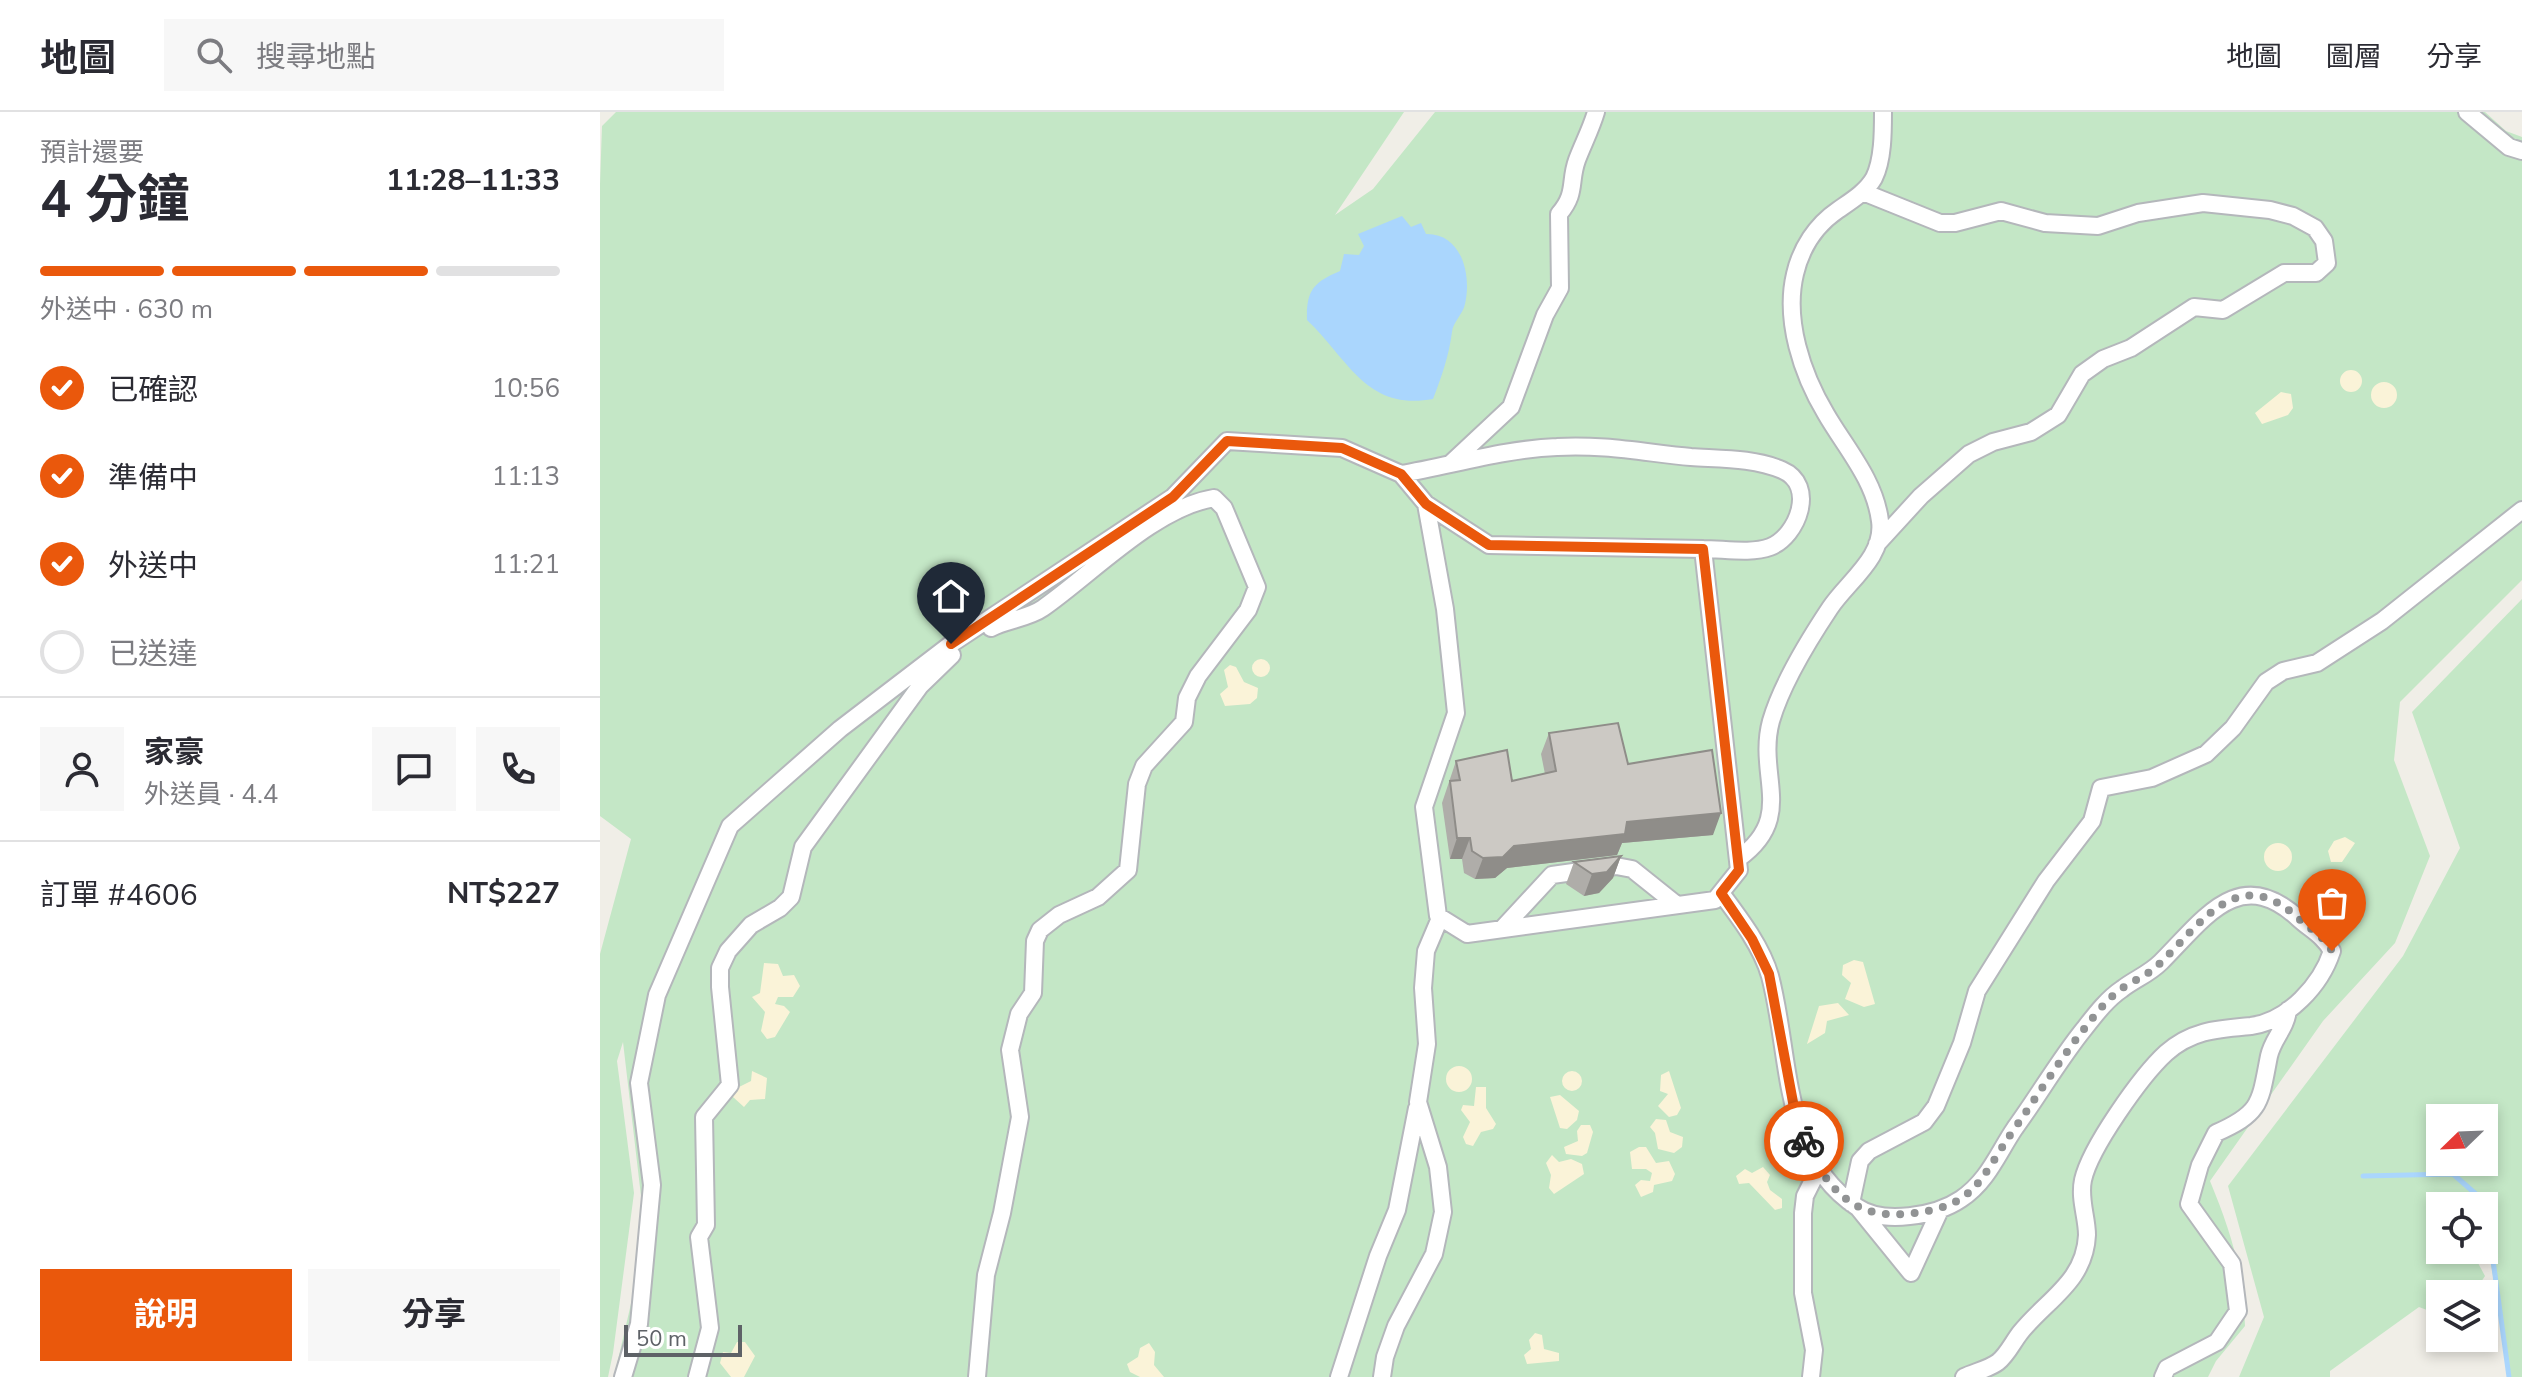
<!DOCTYPE html>
<html lang="zh-TW">
<meta charset="utf-8">
<style>
body{margin:0;font-family:"Nunito Sans","Noto Sans TC",sans-serif;background:#f7f7f7;color:#2b2b33;height:100vh;display:flex;flex-direction:column;font-size:30px;white-space:nowrap}
*{box-sizing:border-box;margin:0}
p{font-size:26px;color:#7c7c81}
.icon{flex:none;width:44px;height:44px;fill:none;stroke:currentColor;stroke-width:2;stroke-linecap:round;stroke-linejoin:round}
.map{position:relative;flex:1;overflow:hidden}
.panel{display:flex;flex-direction:column;background:#fff;width:600px}
.panel>*{flex:none}
.needle{width:52px;rotate:247deg}
.controls{position:absolute;left:1826px;top:992px;display:grid;gap:16px}
.controls a{display:grid;place-items:center;width:72px;height:72px;border-radius:0px;background:#fff;box-shadow:0 4px 12px #0003;font-size:40px}
.scale{position:absolute;left:24px;bottom:20px;width:118px;box-sizing:border-box;padding-left:8px;border:4px solid #5e6267;border-top:0;font-size:22px;line-height:28px;white-space:nowrap;color:#5e6267;-webkit-text-stroke:6px #fff;paint-order:stroke}
.pin{position:absolute;display:grid;place-items:center;width:68px;height:68px;color:#fff;margin:-82px -34px;border-radius:50% 50% 50% 0;rotate:-45deg;box-shadow:0 0 8px #0007}
.pin .icon{rotate:45deg}
.courier{position:absolute;display:grid;place-items:center;width:80px;height:80px;margin:-40px;border:6px solid #ea580c;border-radius:50%;background:#fff;color:#222;box-shadow:0 2px 10px #0007}
.summary em{font-style:normal;font-weight:700}
.summary div{display:flex;flex-direction:column-reverse}
.summary{display:flex;align-items:center;justify-content:space-between;height:136px;padding:0 40px}
h1{font-size:52px;font-weight:700;line-height:60px}
.bar{display:grid;grid-template-columns:repeat(4,1fr);gap:12px 8px;align-content:center;height:96px;padding:0 40px}
.bar i{height:10px;border-radius:6px;background:#e1e1e2}
.bar .current{background:#ea580c}
.bar p{grid-column:span 4}
.line{display:flex;align-items:center;gap:20px;padding:0 40px;border-top:2px solid #e1e1e2}
.line div{flex:1}
.round{display:grid;place-items:center;flex:none;width:84px;height:84px;border-radius:0px;background:#f7f7f7}
ol{padding:0 40px;list-style:none}
li{display:flex;align-items:center;gap:24px;height:88px}
li p{margin-inline-start:auto}
li .icon{padding:8px;border-radius:50%;background:#ea580c;color:#fff;stroke-width:4}
li:last-child{color:#7c7c81}
li i{width:44px;height:44px;border:4px solid #e1e1e2;border-radius:50%}
.button{display:flex;gap:16px;margin-top:auto;padding:16px 40px}
.button a{flex:1;height:92px;border-radius:0px;background:#ea580c;color:#fff;font-size:32px;font-weight:700;line-height:92px;text-align:center}
.button a+a{background:#f7f7f7;color:#2b2b33}
header{display:flex;align-items:center;gap:48px;box-sizing:border-box;height:112px;padding:0 40px;background:#fff;border-bottom:2px solid #e1e1e2}
header strong{font-size:38px}
nav{display:flex;gap:44px;margin-inline-start:auto;font-size:28px}
.search{width:560px;height:72px;background:#f7f7f7;display:flex;align-items:center;gap:20px;box-sizing:border-box;padding:0 28px;border-radius:0px;color:#7c7c81;font-size:30px}
main{display:flex;flex:1;min-height:0}
.map>svg:first-child{display:block}
</style>
<header>
<strong>地圖</strong>
<div class="search"><svg class="icon" aria-label="search" viewBox="0 0 24 24"><circle cx="10" cy="10" r="6"/><path d="M15 15l6 6"/></svg>搜尋地點</div>
<nav><a>地圖</a><a>圖層</a><a>分享</a></nav>
</header>
<main>
<section class="panel">
<div class="summary"><div><h1>4 分鐘</h1><p>預計還要</p></div><em>11:28–11:33</em></div>
<div class="bar"><i class="current"></i><i class="current"></i><i class="current"></i><i></i><p>外送中 · 630 m</p></div>
<ol>
<li><svg class="icon" aria-label="check" viewBox="0 0 24 24"><path d="M5 12l5 5 9-10"/></svg>已確認<p>10:56</p></li>
<li><svg class="icon" aria-label="check" viewBox="0 0 24 24"><path d="M5 12l5 5 9-10"/></svg>準備中<p>11:13</p></li>
<li><svg class="icon" aria-label="check" viewBox="0 0 24 24"><path d="M5 12l5 5 9-10"/></svg>外送中<p>11:21</p></li>
<li><i></i>已送達</li>
</ol>
<div class="line" style="height:144px"><a class="round"><svg class="icon" aria-label="person" viewBox="0 0 24 24"><circle cx="12" cy="8" r="4"/><path d="M4 21q1-7 8-7t8 7"/></svg></a><div><b>家豪</b><p>外送員 · 4.4</p></div><a class="round"><svg class="icon" aria-label="chat" viewBox="0 0 24 24"><path d="M4 5h16v11H9l-5 4z"/></svg></a><a class="round"><svg class="icon" aria-label="phone" viewBox="0 0 24 24"><path d="M5 4h4l2 5-3 2q2 4 5 5l2-3 5 2v4C11 20 4 13 5 4z"/></svg></a></div>
<div class="line" style="height:104px"><div>訂單 #4606</div><b>NT$227</b></div>
<div class="button"><a>說明</a><a>分享</a></div>
</section>
<div class="map">
<svg width="1922" height="1265" viewBox="0 0 1922 1265">
<rect width="100%" height="100%" fill="#f0eee7"/>
<path fill="#c4e7c6" fill-rule="evenodd" d="M16 0H804L735 103 773 77 835 0H1885L1906 19 1922 25V468L1800 590 1794 648 1830 744 1795 831 1723 909 1610 1069C1631 1120 1643 1158 1645 1214L1616 1249 1608 1265H14L46 1127 23 930 17 949 34 1081 13 1241 8 1265H0V842L31 727 0 704V72L2 14Z
M1922 487V1265H1911L1884 1113V1094H1840V1138H1871L1885 1164 1873 1182H1840V1203L1819 1195 1730 1259V1265H1639L1664 1205 1628 1074 1803 844 1860 736 1812 600ZM1840 1006H1884V1050H1840Z"/>
<path fill="#faf3d8" d="M1740 269a11 11 0 1 1 22 0a11 11 0 1 1-22 0Z
M1771 283a13 13 0 1 1 26 0a13 13 0 1 1-26 0Z
M1681 280 1691 282 1693 296 1688 303 1662 312 1655 301Z
M652 556a9 9 0 1 1 18 0a9 9 0 1 1-18 0Z
M630 553 636 555 644 570 658 576 657 586 650 592 625 594 620 582 628 575 624 558Z
M1745 725 1755 731 1742 750H1731L1728 739 1734 729Z
M1664 745a14 14 0 1 1 28 0a14 14 0 1 1-28 0Z
M1254 848 1263 850 1275 892 1264 895 1245 887 1251 871 1242 863 1243 853Z
M164 851 178 852 183 864 194 863 200 874 193 885H178L175 892 184 894 190 900 175 925 167 927 161 919 165 900 152 885 160 881Z
M1238 891 1249 903 1227 909 1225 921 1207 932 1219 894Z
M846 967a13 13 0 1 1 26 0a13 13 0 1 1-26 0Z
M962 969a10 10 0 1 1 20 0a10 10 0 1 1-20 0Z
M152 959 167 966 165 987 150 988 144 995 133 985V978L151 969Z
M1069 959 1081 996 1077 1003 1069 1005 1058 994 1068 982 1060 979 1061 963Z
M876 975H886V996L896 1012 893 1017 881 1020 873 1034 866 1032 863 1025 870 1010 861 998 863 993 874 994Z
M960 983 979 999 977 1008 967 1017 960 1016 950 985Z
M1056 1007 1066 1008 1070 1020 1083 1025 1082 1035 1074 1041 1058 1037 1055 1021 1050 1015Z
M981 1013H990L993 1020 987 1041 982 1044 966 1042 964 1035 978 1029 977 1019Z
M1039 1035H1046L1056 1051 1069 1049 1075 1062 1072 1069 1054 1073 1053 1080 1041 1085 1035 1073 1041 1068 1050 1069 1052 1061 1046 1057H1032L1030 1040Z
M952 1043 959 1050 971 1047 982 1052 984 1062 954 1082 949 1076 951 1063 946 1051Z
M1163 1055 1170 1063 1167 1070 1170 1078 1182 1087V1096L1175 1098 1149 1071 1139 1072 1136 1064 1145 1057 1152 1061Z
M935 1221 942 1223 944 1237 959 1241V1249L927 1252 924 1243 931 1237 929 1228Z
M137 1230H145L155 1244 144 1265H131L120 1251 123 1240 131 1241Z
M549 1231 555 1240 554 1253 564 1265H540L530 1260 527 1252 538 1245 540 1236Z"/>
<path fill="#aad6fd" d="M802 104 811 115 821 111 826 122C861 121 872 162 865 192 863 202 853 210 852 220 849 243 842 264 833 287 766 299 749 248 707 208 706 178 714 170 740 159L744 142 759 143 764 134 758 122Z"/>
<g fill="none" stroke-linecap="round" stroke-linejoin="round">
<path stroke="#aad6fd" stroke-width="5" d="M1763 1064 1853 1062 1885 1090 1909 1265"/>
<defs>
<path id="minor" d="M1867 0 1909 35 1922 39
M1263 80 1340 111H1355L1401 99 1445 111 1498 114 1538 101 1603 91 1670 98 1693 104 1715 116 1724 129 1727 151 1716 161H1684L1623 198 1594 195 1531 236 1503 247 1482 262 1458 303 1431 320 1393 330 1369 342 1321 384 1277 432
M850 352 911 295 945 203 960 176 959 102C977 81 969 70 977 48 983 32 991 17 996 0
M801 362C853 353 905 337 957 335 1002 332 1047 341 1091 345 1121 347 1154 346 1182 358 1217 373 1198 424 1170 435 1151 442 1124 437 1103 437
M1138 747C1197 705 1156 664 1171 609 1182 571 1208 529 1230 496 1247 470 1285 445 1280 409 1275 368 1245 335 1226 302 1202 262 1184 208 1195 162 1201 136 1216 113 1238 98 1251 89 1266 80 1274 66 1283 48 1283 20 1283 0
M1121 781C1139 805 1162 835 1170 864 1191 942 1181 1046 1257 1095 1283 1113 1336 1104 1361 1087 1388 1069 1398 1041 1415 1016 1439 983 1459 948 1484 917 1495 903 1507 887 1522 877 1535 867 1549 862 1561 850 1604 807 1639 752 1698 806 1711 818 1723 823 1732 839 1721 873 1688 909 1651 914 1618 917 1592 918 1566 941 1541 964 1490 1036 1483 1068 1479 1087 1487 1105 1487 1123 1485 1170 1446 1188 1420 1221 1413 1230 1407 1243 1398 1250 1389 1257 1374 1260 1364 1265
M902 817 952 763 1016 754 1032 757 1077 793
M1251 1091 1260 1049 1269 1039 1324 1010 1336 994 1362 931 1377 879 1446 769 1492 709 1501 676 1552 666 1606 642 1633 616 1666 570 1683 559 1717 551 1782 509 1922 398
M1259 1097 1311 1161 1340 1098
M23 1265 39 1212 52 1073 39 971 57 883 130 714 240 617 351 532 573 385 627 329 742 336 801 362 826 392 889 433 1103 437 1139 758 1115 788 867 822 838 804 824 695 856 601 845 497 826 392
M97 1265 110 1216 99 1125 106 1113 104 1005 130 973 120 875V856L128 839 151 813 180 796 191 785 203 735 320 574 352 543
M377 1265 386 1163 402 1101 420 1005 410 938 419 902 433 881 435 829 440 818 459 803 498 785 528 758 537 672 544 654 584 610 587 586 598 564 648 498 657 475 624 396 614 386C554 396 492 462 443 496 429 506 407 508 391 516
M739 1265 778 1144 797 1098 817 996
M782 1265 785 1245 796 1214 834 1142 843 1100 838 1055 818 990 827 932 823 876 826 839 840 806
M1211 1265 1214 1238 1203 1181V1101L1205 1084 1219 1056
M1563 1265 1567 1256 1617 1230 1638 1199 1632 1152 1589 1092 1600 1053 1616 1021C1662 1001 1660 990 1669 944 1673 926 1686 917 1688 898"/>
</defs>
<use href="#minor" stroke="#b4b7bb" stroke-width="20"/>
<use href="#minor" stroke="#fff" stroke-width="16"/>
</g>
<path fill="#afada9" d="M949 621 1028 652 1113 723 1022 731 1017 743 907 756 895 766 875 767 864 761 862 747H850L842 691 856 649 912 669 945 662 941 642Z
M1021 744 1013 766 999 781 984 784 966 772 974 750Z"/>
<path fill="#8f8d89" d="M1121 701 1113 723 1022 731 1017 743 907 756 895 766 875 767 883 746 914 734 1027 710Z
M857 726H870L862 747H850Z
M1021 744 1013 766 999 781 984 784 992 762Z"/>
<path fill="#ccc9c4" stroke="#8f8d89" stroke-width="2" d="M1018 611 1028 652 1112 638 1121 701 1027 710 1025 722 914 734 903 745 883 746 872 739 870 726H857L850 669 860 668 856 649 907 638 912 669 956 659 949 621Z
M1021 744 1007 760 992 762 974 750Z"/>
<g fill="none" stroke-linecap="round" stroke-linejoin="round">
<path stroke="#919394" stroke-width="8" stroke-dasharray="0 14.4" d="M1204 1029C1227 1073 1249 1106 1303 1102 1376 1097 1378 1069 1415 1016 1438 983 1459 949 1484 917 1495 903 1507 887 1521 877 1533 869 1546 864 1557 854 1601 813 1637 749 1698 806 1711 818 1723 823 1732 839"/>
<path stroke="#ea580c" stroke-width="10" d="M351 532 573 385 627 329 742 336 801 362 826 392 889 433 1103 437 1139 758 1121 781 1152 827 1169 862 1198 1017 1204 1029"/>
</g>
</svg>
<div class="controls">
<a><svg class="needle" viewBox="-14 -14 28 28"><path d="M0-13l5 13h-10z" fill="#e53935"/><path d="M0 13l5-13h-10z" fill="#7c7c81"/></svg></a>
<a><svg class="icon" aria-label="locate" viewBox="0 0 24 24"><circle cx="12" cy="12" r="6"/><path d="M12 2v4M12 18v4M2 12h4M18 12h4"/></svg></a>
<a><svg class="icon" aria-label="layers" viewBox="0 0 24 24"><path d="M12 4l9 5-9 5-9-5zM3 14l9 5 9-5"/></svg></a>
</div>
<div class="scale">50 m</div>
<div class="pin" style="left:1732px;top:839px;background:#ea580c"><svg class="icon" aria-label="bag" viewBox="0 0 24 24"><path d="M5 8h14l-1 12H6zM9 8a3 3 0 0 1 6 0"/></svg></div>
<div class="pin" style="left:351px;top:532px;background:#1f2937"><svg class="icon" aria-label="home" viewBox="0 0 24 24"><path d="M3 11l9-7 9 7M6 9v11h12V9"/></svg></div>
<div class="courier" style="left:1204px;top:1029px"><svg class="icon" aria-label="bike" viewBox="0 0 24 24"><circle cx="6" cy="16" r="4"/><circle cx="18" cy="16" r="4"/><path d="M6 16l4-8h5l3 8M10 8l3 8H6M13 5h3"/></svg></div>
</div>
</main>
